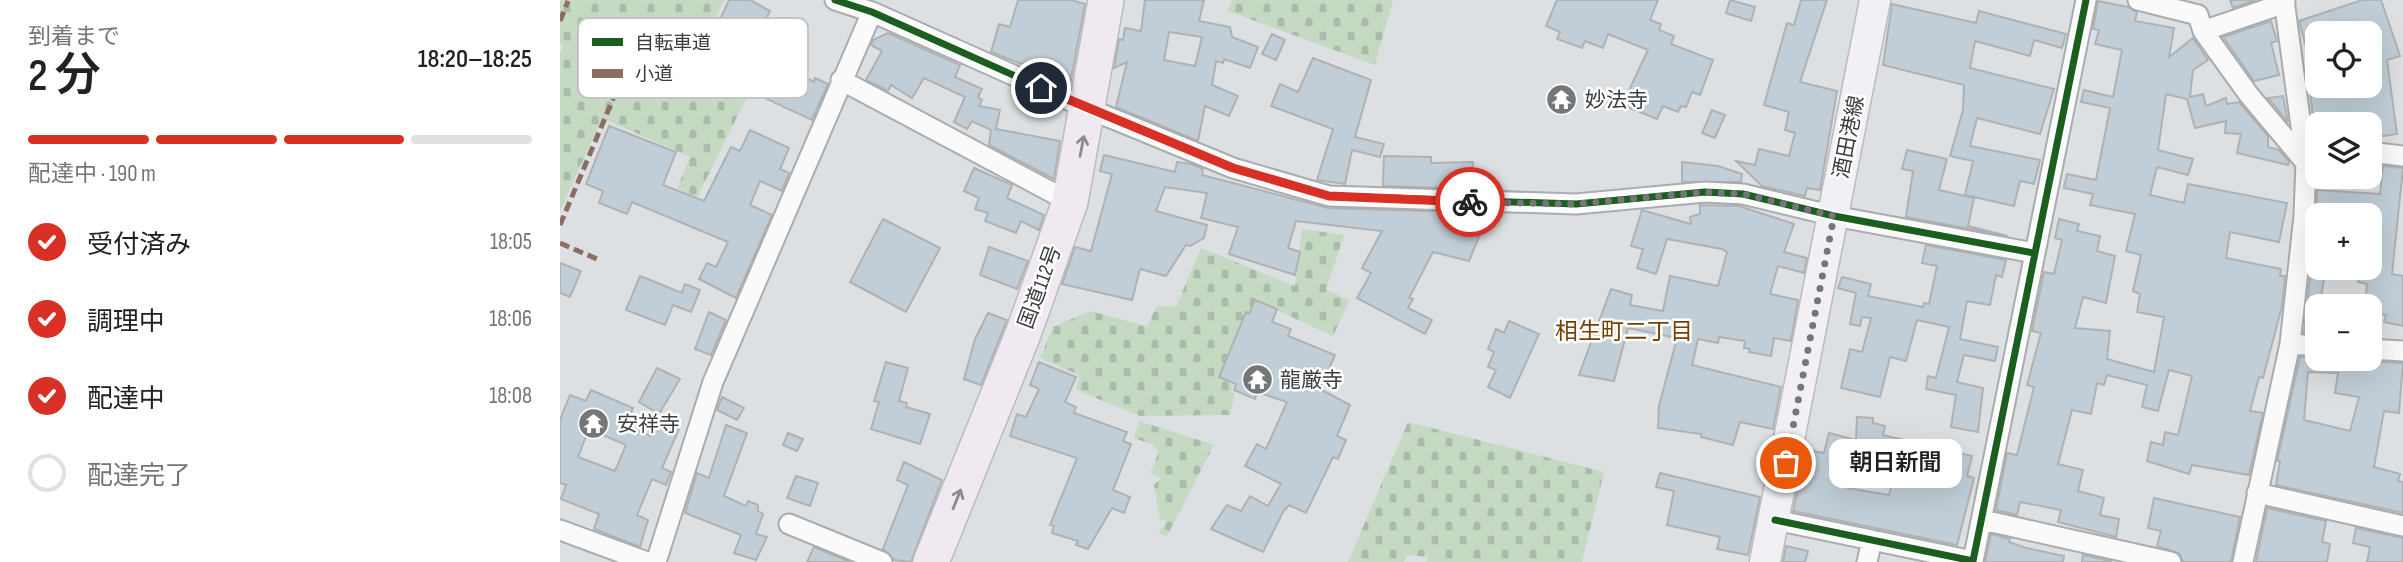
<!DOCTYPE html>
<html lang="ja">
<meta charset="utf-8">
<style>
body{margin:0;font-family:"Sofia Sans Condensed","Noto Sans JP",sans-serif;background:#f6f6f6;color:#202124;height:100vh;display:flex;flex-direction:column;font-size:26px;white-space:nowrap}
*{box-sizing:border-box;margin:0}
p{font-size:23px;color:#757577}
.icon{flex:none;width:38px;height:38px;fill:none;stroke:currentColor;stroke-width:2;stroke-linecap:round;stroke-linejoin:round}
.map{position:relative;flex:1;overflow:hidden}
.drawer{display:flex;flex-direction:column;background:#fff;width:560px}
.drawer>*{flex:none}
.controls{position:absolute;left:1745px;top:21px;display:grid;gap:14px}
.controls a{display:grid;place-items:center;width:77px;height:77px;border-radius:14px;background:#fff;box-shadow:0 7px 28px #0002;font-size:35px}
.pin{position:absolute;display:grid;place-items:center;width:60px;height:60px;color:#fff;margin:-30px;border:4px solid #fff;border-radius:50%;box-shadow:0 2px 7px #0007}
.courier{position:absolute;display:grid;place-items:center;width:70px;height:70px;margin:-35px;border:5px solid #d93025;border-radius:50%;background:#fff;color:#222;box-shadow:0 2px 9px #0007}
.bubble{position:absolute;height:49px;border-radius:14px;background:#fff;box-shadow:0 7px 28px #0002;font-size:23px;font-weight:600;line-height:49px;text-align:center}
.summary em{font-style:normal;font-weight:600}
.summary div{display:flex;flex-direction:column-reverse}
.summary{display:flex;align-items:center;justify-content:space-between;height:119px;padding:0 28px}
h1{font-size:46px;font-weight:600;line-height:52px}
.bar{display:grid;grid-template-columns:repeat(4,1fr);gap:10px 7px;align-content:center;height:84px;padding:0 28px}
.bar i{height:9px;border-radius:5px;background:#e0e0e0}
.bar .active{background:#d93025}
.bar p{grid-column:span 4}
ol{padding:0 28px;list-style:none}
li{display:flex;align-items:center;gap:21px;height:77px}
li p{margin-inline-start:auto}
li .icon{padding:7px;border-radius:50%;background:#d93025;color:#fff;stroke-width:4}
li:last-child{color:#757577}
li i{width:38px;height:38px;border:4px solid #e0e0e0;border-radius:50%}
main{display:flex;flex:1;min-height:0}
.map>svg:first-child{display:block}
</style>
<main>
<section class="drawer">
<div class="summary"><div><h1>2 分</h1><p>到着まで</p></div><em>18:20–18:25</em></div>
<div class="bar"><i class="active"></i><i class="active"></i><i class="active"></i><i></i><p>配達中 · 190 m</p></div>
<ol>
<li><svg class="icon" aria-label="check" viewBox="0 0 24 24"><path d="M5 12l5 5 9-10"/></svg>受付済み<p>18:05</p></li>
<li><svg class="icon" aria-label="check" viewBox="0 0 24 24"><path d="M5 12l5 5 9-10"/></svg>調理中<p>18:06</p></li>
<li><svg class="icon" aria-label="check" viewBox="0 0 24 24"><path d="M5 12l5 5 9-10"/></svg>配達中<p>18:08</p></li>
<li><i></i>配達完了</li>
</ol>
</section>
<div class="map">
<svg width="1843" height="562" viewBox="0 0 1843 562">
<defs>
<pattern id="cemetery-stones" width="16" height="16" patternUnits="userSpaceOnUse" patternTransform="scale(1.75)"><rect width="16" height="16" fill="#c5d9c3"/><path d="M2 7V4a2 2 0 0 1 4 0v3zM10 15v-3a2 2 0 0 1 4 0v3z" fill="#aabba9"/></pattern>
</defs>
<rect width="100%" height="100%" fill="#dde0e2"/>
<path fill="url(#cemetery-stones)" d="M0 0H164L133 67 189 93 137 198 117 188 130 157 42 118 0 211V54L3 45 0 44Z
M672 0H833L815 65 668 11Z
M742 229 784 235 766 290 790 300 773 336 695 300 689 314 686 312 660 377 673 385 671 392 675 394 670 415 580 416 516 390 519 375 480 358 493 327 530 311 587 326 597 306 616 307 641 248 735 286Z
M579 421 654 445 607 536 598 533 607 522 600 519 594 485 601 478 590 473 599 452 593 445 574 438Z
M848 422 1044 472 1022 562H867L868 557 847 555 844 562H788Z"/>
<path fill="#c1ced7" stroke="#afb1b3" stroke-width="2" fill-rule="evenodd" d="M169 0H190L210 11 203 26 210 29 200 59 217 62 254 82 255 78 268 84 252 120 138 67Z
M458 0H511L525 4 510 85 481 74 483 67 459 63 431 52 439 24 450 27Z
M585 0H644L639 21 670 27 672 37 698 47 690 68 664 59 663 63 656 61 652 85 678 96 669 116 645 106 638 141 556 107 567 62 554 68 559 39 563 40 565 28 581 31ZM609 32 642 37 635 66 604 60Z
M997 0H1098L1090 20 1101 24 1099 30 1114 36 1111 44 1153 60 1140 95 1132 92 1126 107 1121 106 1118 112 1103 106 1097 119 1062 105 1088 50 1048 34 1043 48 1025 41 1022 48 997 39 1000 32 986 26Z
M1170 0 1195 7 1191 21 1166 13Z
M1241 0H1267L1240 82 1277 91 1260 190 1247 188 1245 196 1202 186 1176 161 1195 165 1199 149 1229 156 1235 133 1225 130 1229 112 1204 105 1227 23 1234 25Z
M1670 0H1696L1673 8Z
M1802 0H1821L1840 56 1827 60 1837 134 1810 138V124H1754L1750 92 1765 90V86H1810V33H1757V76H1754L1739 21Z
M1538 1 1568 7 1577 12 1575 21 1614 28 1609 57 1633 38 1648 60 1633 70 1630 97 1643 94 1646 106 1666 98 1667 104 1679 102 1708 136V147L1719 150 1729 161 1728 165 1677 153 1681 134 1665 133 1666 121 1635 128 1627 99 1606 94 1598 150 1633 159 1628 175 1597 167 1590 195 1624 203 1628 184 1727 203 1719 242 1670 232 1666 258 1721 269 1720 276H1725L1722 306 1703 378 1699 377 1690 411 1703 413 1689 475 1632 465 1629 474 1587 461 1591 442 1603 445 1605 432 1618 435 1632 376 1609 370 1598 411 1582 407 1587 385 1547 375 1544 385 1537 383 1531 414 1512 410 1498 464 1523 470 1518 491 1544 498 1540 515 1559 519 1556 537 1498 522 1501 510 1460 502 1457 515 1436 510 1447 453 1457 455 1474 387 1467 385 1481 333 1472 331 1484 272 1494 274 1502 240 1495 238 1499 219 1519 224 1517 231 1540 236 1537 251 1555 256 1546 303 1523 297 1515 328 1550 331 1547 359 1594 372 1604 317 1577 312 1580 294 1573 291 1581 255 1566 251 1575 214 1530 205 1533 194 1504 188 1507 174 1536 180 1550 108 1521 102 1524 90 1553 97 1562 50 1535 44 1539 30 1533 29Z
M1332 4 1416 23 1419 11 1506 34 1502 48 1474 40 1470 56 1415 41 1410 68 1494 89 1480 134 1417 118 1410 146 1480 160 1474 184 1460 181 1454 206 1405 195 1413 161 1390 156 1403 110 1404 85 1323 65Z
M1711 21 1717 41 1711 43 1719 75 1694 81 1663 37Z
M328 33 400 65 395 77 422 89 418 97 422 100 419 106 440 110 436 129 500 141 494 179 429 145 431 130 412 121 407 129 394 122 405 97 364 78 352 98 331 85 328 91 306 80 322 51 311 45 313 40Z
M712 34 725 40 716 60 702 54Z
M753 58 811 80 795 137 824 144 820 157 792 150 785 184 757 180 773 129 711 106 720 84 738 92Z
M1723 96 1728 122 1708 98Z
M1152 110 1165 115 1155 138 1142 133Z
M49 126 116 152 103 185 144 201 171 147 180 151 190 130 229 148 220 169 229 173 222 191 200 181 190 205 212 215 176 298 139 279 147 263 156 267 168 242 72 202 67 214 39 203 43 191 26 184Z
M1347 150 1387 159 1379 190 1414 198 1408 226 1448 236 1346 217 1353 171 1342 169Z
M544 155 615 172 617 162 632 164 643 169 642 175 768 208 929 213 909 261 873 252 849 298 853 299 848 308 872 320 865 334 797 298 811 273 802 268 822 231 736 221 728 248 740 252 735 275 669 254 678 227 641 218 647 193 605 187 596 211 647 225 644 238 630 246 626 245 606 276 580 269 572 300 502 284 515 247 531 251 552 174 540 171Z
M824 156 871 157V163L913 162V181H905V186L885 188 823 186Z
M1122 162 1158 166 1182 174 1181 182H1122Z
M1823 166 1843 168 1832 274 1843 276V326L1824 322 1826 315 1810 312V306H1805L1807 284 1798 282 1801 268H1814V218L1757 209V190L1820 194Z
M414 168 452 185 447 198 484 215 479 230 461 221 456 233 425 221 428 213 415 209 419 198 404 191Z
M1140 205 1179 206 1234 224 1224 252 1247 258 1244 273 1218 266 1210 294 1238 300 1231 341 1214 338 1211 356 1189 352 1190 349 1184 348 1185 341 1159 337 1158 343 1138 339 1132 365 1221 387 1213 429 1180 422 1173 445 1141 437V434L1098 428 1099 406 1117 338 1068 328 1054 381 1019 375 1051 289 1072 295 1070 305 1103 311 1110 276 1158 286 1167 252 1162 249 1107 239 1096 274 1077 268 1083 249 1071 246 1082 210 1131 224 1130 217 1140 214Z
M323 219 380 248 346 312 290 282Z
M1366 245 1446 260 1442 277 1436 275 1430 305 1407 301 1400 339 1438 347 1435 361 1404 355 1397 382 1423 388 1418 432 1391 427 1396 395 1366 389 1368 376 1376 378 1389 327 1357 320 1346 361 1330 357 1320 397 1281 388 1290 349 1302 352 1311 318 1302 317 1300 326 1290 324 1296 293 1278 288 1282 277 1311 284 1308 296 1363 307 1364 303 1369 304 1377 266 1362 263Z
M429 247 468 261 457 289 420 275Z
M0 263 21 271 10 297 0 293Z
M80 276 122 293 125 284 140 290 131 312 113 305 105 325 66 310Z
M1750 278 1764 279 1760 306H1757V334L1744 333Z
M695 300 717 309 712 322 731 329 728 336 775 355 760 389 790 405 777 436 786 440 778 459 773 457 746 513 729 505 723 512 703 552 651 529 667 505 681 511 690 496 708 506 721 484 685 466 697 444 706 449 727 402 697 392 695 399 674 390 676 384 659 377 686 312 689 314Z
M149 312 166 320 151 355 135 349Z
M428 313 447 320 421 385 404 379 415 339Z
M949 321 979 334 950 398 928 387 936 370 928 367 934 352 928 349 936 329 944 333Z
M1740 357 1843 363 1839 413 1824 411 1814 467 1840 474 1838 481 1843 482V513L1716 485 1720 461H1717ZM1748 372 1778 373 1775 393 1799 397 1790 431 1744 420Z
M326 362 348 368 339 401 347 403 346 407 370 414 360 444 311 429 319 402 314 401Z
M479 362 516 377 505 402 516 407 514 413 567 432 563 441 571 444 553 490 570 497 564 513 552 508 528 549 516 545 518 541 492 533 494 526 490 525 517 458 450 436 457 414 466 417 479 389 470 385Z
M97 368 120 379 99 414 79 402Z
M31 390 73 408 66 425 91 436 99 419 119 429 102 468 111 472 106 485 92 479 77 515 88 520 80 547 34 529 39 514 1 499 6 485 0 483V420L10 395 26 401ZM29 429 66 445 55 471 18 457Z
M162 397 184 408 177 420 157 410Z
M1297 417 1313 418V423L1325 426 1323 435 1412 456 1407 476 1414 478 1397 545 1233 511 1247 450 1264 453 1269 433 1296 440ZM1297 458 1327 465V469L1335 471 1329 495 1287 488Z
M166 425 187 433 164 496 186 506 188 501 198 505V511L203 514 196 534 207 537 196 560 174 553 181 535 125 513 137 473 149 478Z
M228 433 243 439 237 451 223 445Z
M344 462 382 480 351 562 334 560 323 549 348 485 337 480Z
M1100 473 1200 497 1188 555 1157 549 1160 537 1107 525 1114 491 1096 487Z
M236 476 258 483 250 506 227 498Z
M1594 498 1680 517 1671 562H1623L1619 553 1597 546 1601 531 1588 528Z
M1707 508 1766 521 1762 542 1770 544 1767 562H1696Z
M1796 528 1843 538V562H1807L1810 547 1793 543Z
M1431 534 1450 539 1449 542 1466 548 1504 556 1503 562H1425Z
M1226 546 1248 551 1245 562H1223Z
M254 547 290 562H247Z
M1523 555 1551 561V562H1522Z"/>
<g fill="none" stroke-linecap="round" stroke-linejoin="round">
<defs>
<path id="street" d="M275 0 312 12 529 109 673 168 769 196 1016 204 1145 192 1183 194 1274 216 1474 253
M1578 0 1638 15 1643 31 1725 3
M1643 31 1689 95 1746 163
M281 80 510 202
M1810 152 1843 156
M1730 344 1757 346
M1810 349 1843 351
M1697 493 1843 526
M1215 520 1413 561 1526 0
M1423 520 1611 562
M229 524 322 562
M0 530 87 562
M96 562 153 382 312 12
M1307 562 1312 540
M1683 562 1730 344 1744 216 1746 163 1724 0"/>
<path id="primary" d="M1205 562 1315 0"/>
<path id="highway" d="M371 562 463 334 510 202 546 0"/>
</defs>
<use href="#street" stroke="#aaacae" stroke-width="23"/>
<use href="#primary" stroke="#babbbc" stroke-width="33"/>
<use href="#highway" stroke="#babbbc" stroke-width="38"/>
<use href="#street" stroke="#fafafb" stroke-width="19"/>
<use href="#primary" stroke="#f3f0f5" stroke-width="30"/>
<use href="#highway" stroke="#f0e9f1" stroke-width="35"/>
<path stroke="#8d6e63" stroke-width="5" stroke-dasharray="10 5" stroke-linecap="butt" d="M0 21 8 1
M0 225 82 30
M0 243 37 259"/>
<defs>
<path id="cycleway" d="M275 0 312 12 529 109 673 168 769 196 1016 204 1145 192 1183 194 1274 216 1474 253
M1215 520 1413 561 1526 0"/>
</defs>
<use href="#cycleway" stroke="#fff" stroke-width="11"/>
<use href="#cycleway" stroke="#1b5e20" stroke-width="7"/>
</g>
<defs><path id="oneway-shaft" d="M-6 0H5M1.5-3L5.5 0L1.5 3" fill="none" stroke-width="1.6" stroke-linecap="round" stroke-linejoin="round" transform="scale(1.75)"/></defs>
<g stroke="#8c8a8f">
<use href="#oneway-shaft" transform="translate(522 146) rotate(-79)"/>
<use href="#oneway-shaft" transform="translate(397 499) rotate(-68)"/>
</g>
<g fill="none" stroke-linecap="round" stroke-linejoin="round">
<path stroke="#747677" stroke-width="7" stroke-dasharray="0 12.6" d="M910 202 1016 204 1144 192 1183 194 1274 216 1226 463"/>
<path stroke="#d93025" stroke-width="9" d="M481 88 673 168 769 196 910 202"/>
</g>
<defs>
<symbol id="temple-disc" viewBox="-11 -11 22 22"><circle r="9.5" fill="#747677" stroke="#fff"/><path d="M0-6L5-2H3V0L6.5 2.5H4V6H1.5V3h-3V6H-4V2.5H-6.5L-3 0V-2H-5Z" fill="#fff"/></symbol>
</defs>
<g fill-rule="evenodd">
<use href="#temple-disc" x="984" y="82" width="35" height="35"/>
<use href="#temple-disc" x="680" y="362" width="35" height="35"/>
<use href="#temple-disc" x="16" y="406" width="35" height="35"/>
</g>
<g text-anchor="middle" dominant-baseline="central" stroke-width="5" stroke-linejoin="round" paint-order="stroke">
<g font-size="21" fill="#3b3d3e" stroke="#fff" text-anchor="start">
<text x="1025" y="100">妙法寺</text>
<text x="720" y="380">龍厳寺</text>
<text x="57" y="424">安祥寺</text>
</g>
<g font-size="21" fill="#3b3d3e" stroke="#fff">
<text transform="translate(1289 137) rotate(-79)">酒田港線</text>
<text transform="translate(480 287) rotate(-70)">国道112号</text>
</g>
<g font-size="23" fill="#763f03" stroke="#fff">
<text x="1064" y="332">相生町二丁目</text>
</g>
</g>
<rect x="18" y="18" width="230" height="80" rx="10" fill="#fff" stroke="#c4c5c5" stroke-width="2"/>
<rect x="32" y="38" width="31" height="8" fill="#1b5e20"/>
<rect x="32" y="69" width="31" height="9" fill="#8d6e63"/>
<g font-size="19" fill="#3b3d3e">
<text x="75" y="49">自転車道</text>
<text x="75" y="80">小道</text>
</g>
</svg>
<div class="controls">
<a><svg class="icon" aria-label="locate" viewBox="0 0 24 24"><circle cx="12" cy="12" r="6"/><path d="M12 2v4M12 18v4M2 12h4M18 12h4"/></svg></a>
<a><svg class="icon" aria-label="layers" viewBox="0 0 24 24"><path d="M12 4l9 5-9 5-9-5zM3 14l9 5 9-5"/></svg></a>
<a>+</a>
<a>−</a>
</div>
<div class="pin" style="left:1226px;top:463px;background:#ea580c"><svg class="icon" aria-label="bag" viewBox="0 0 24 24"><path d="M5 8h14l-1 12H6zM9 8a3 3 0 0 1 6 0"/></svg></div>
<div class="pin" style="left:481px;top:88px;background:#1f2937"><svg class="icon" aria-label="home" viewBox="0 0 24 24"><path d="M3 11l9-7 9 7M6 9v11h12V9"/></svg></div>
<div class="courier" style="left:910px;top:202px"><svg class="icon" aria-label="bike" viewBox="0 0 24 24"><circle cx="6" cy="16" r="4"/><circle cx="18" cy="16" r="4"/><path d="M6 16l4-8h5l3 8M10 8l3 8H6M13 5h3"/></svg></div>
<div class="bubble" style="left:1269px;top:439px;width:133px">朝日新聞</div>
</div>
</main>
